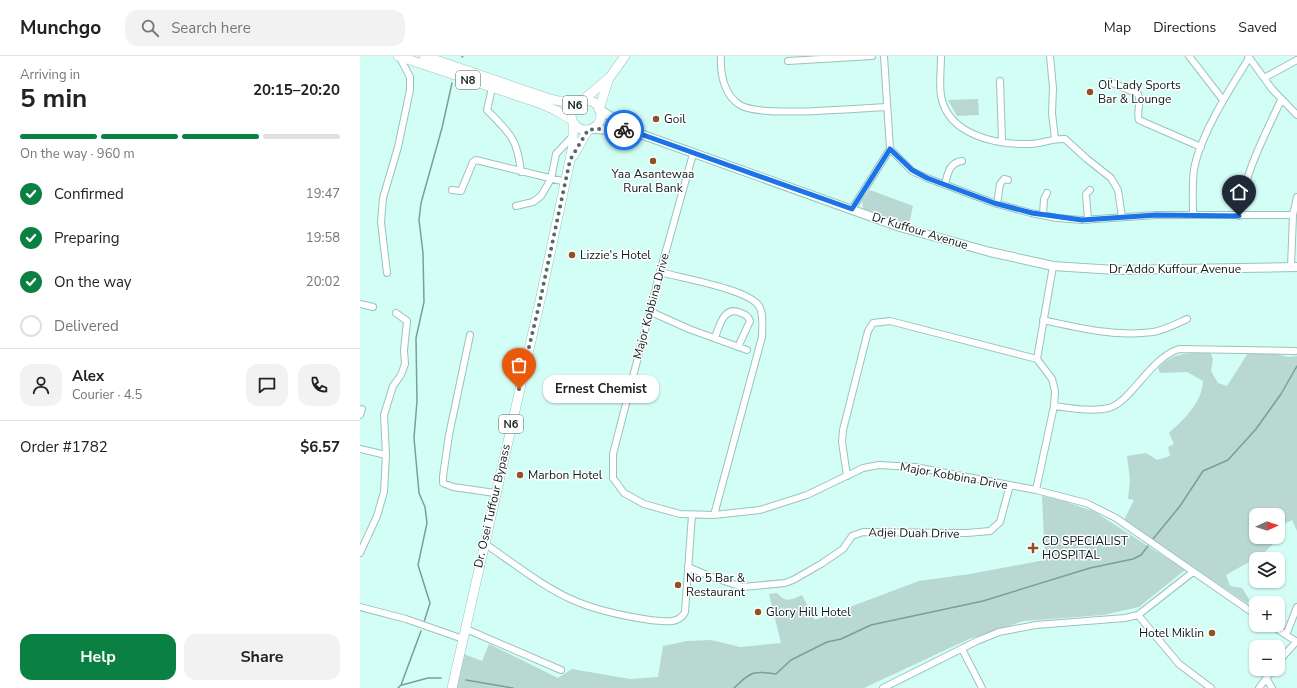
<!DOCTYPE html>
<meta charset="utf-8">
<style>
body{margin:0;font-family:"Nunito Sans",sans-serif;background:#f2f2f2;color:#222;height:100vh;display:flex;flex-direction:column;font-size:15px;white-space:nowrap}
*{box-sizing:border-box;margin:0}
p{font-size:13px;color:#767676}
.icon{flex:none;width:22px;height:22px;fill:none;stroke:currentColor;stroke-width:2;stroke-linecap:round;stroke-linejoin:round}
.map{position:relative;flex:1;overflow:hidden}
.panel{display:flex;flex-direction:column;background:#fff;width:360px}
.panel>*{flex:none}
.needle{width:26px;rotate:87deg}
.buttons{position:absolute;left:889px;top:452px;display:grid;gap:8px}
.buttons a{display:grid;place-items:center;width:36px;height:36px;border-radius:8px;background:#fff;box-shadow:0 1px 3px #0004;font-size:20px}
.pin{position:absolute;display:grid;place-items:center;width:34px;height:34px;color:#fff;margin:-41px -17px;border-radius:50% 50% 50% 0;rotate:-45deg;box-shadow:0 0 4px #0007}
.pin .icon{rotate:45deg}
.courier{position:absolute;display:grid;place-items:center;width:40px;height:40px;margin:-20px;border:3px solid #1a73e8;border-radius:50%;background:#fff;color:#222;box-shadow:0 1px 5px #0007}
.bubble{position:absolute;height:28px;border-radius:12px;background:#fff;box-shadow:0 1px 3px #0004;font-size:13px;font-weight:700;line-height:28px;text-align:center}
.headline em{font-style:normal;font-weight:700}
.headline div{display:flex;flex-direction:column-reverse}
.headline{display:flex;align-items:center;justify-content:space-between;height:68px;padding:0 20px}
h1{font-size:26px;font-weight:700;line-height:30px}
.bar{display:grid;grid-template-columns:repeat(4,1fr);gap:6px 4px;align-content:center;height:48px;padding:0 20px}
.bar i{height:5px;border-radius:3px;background:#e0e0e0}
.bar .current{background:#0b8043}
.bar p{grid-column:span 4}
.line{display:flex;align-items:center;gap:10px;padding:0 20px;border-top:1px solid #e0e0e0}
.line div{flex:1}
.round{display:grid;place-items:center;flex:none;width:42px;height:42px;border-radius:12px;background:#f2f2f2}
ol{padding:0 20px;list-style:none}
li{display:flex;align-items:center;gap:12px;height:44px}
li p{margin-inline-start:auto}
li .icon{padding:4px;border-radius:50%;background:#0b8043;color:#fff;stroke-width:4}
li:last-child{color:#767676}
li i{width:22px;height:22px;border:2px solid #e0e0e0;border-radius:50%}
.cta{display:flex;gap:8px;margin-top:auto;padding:8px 20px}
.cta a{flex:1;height:46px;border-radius:12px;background:#0b8043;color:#fff;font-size:16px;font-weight:700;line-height:46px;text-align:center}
.cta a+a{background:#f2f2f2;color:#222}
header{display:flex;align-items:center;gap:24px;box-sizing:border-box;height:56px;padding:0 20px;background:#fff;border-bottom:1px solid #e0e0e0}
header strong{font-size:19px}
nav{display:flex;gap:22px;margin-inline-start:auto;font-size:14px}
.search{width:280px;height:36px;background:#f2f2f2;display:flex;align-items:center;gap:10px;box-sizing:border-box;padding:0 14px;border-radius:12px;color:#767676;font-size:15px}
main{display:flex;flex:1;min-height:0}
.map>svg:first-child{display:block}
</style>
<header>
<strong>Munchgo</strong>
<div class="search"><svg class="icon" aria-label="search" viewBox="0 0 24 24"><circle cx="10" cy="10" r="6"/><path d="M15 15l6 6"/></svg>Search here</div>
<nav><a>Map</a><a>Directions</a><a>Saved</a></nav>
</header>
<main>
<section class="panel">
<div class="headline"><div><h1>5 min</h1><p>Arriving in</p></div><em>20:15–20:20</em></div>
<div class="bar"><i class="current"></i><i class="current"></i><i class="current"></i><i></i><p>On the way · 960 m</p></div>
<ol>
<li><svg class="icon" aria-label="check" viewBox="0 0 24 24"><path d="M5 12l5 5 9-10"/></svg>Confirmed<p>19:47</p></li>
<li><svg class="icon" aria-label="check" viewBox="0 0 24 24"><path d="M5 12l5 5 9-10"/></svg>Preparing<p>19:58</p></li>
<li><svg class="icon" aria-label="check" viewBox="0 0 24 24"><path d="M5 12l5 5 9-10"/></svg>On the way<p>20:02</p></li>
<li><i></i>Delivered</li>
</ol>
<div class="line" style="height:72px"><a class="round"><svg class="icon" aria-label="person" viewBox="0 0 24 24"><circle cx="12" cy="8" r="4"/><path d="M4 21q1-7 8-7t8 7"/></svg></a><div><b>Alex</b><p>Courier · 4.5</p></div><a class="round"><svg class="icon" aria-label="chat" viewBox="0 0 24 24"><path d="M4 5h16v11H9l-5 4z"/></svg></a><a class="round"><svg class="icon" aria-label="phone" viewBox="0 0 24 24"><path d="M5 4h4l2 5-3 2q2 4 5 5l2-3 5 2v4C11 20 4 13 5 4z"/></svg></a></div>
<div class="line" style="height:52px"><div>Order #1782</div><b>$6.57</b></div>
<div class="cta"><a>Help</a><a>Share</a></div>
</section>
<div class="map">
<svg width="937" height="632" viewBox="0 0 937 632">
<rect width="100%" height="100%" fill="#d3fef6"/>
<path fill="#b9d8d2" d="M618 43 619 59 597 60 588 44Z
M510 134 553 150 549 168 503 153 502 145Z
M848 296 851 298 853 303 851 315 858 327 867 330 888 297H912L928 301 937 300V475L932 464 918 471V459H896V481H913L915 486 903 498 866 519 870 530 882 532 889 543 888 548 764 464 774 444 768 443 770 424 767 400 786 397 797 404 810 400 808 391 814 388 809 377C824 363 842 347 843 325L827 316 800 317 798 312C812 297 828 297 848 296Z
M682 440 704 445 735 456 825 514 779 551 743 559 664 565 609 583 504 632H96L104 598 122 605 129 588 198 622 212 613 270 623 298 621 303 590 327 585 351 584 380 591 421 587 409 538 417 537C426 547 431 544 442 539L455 564 559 525 610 518 685 504Z"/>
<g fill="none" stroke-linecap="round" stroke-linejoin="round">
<path stroke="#799f97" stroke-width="1.5" d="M102 1 103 0
M793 483 820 450 843 415 868 404 896 373 921 338 937 310
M64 566 70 547 58 509 67 467 65 451 59 437 54 382 57 345 56 282 64 246 63 197 59 164 61 147 82 72 92 27
M106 624 153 632
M42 629 68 622H81
M38 632 41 629 61 575
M374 632C390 616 394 614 416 618L431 604 467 586 481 583 511 569 623 545 730 512 773 503 781 499 788 490"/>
<defs>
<path id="minor" d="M361 0C360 18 364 39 380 49 401 62 497 52 527 51
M524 0 530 93 552 115 567 122 634 147 671 157 697 162 722 164 796 159H933
M581 0C581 13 579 27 581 40 588 79 636 89 670 88 682 88 693 82 705 83L727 103 751 122 758 134 762 161
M690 0 693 32 692 57 695 83
M829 0 863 44
M888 0 912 33 937 59
M428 5 512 0
M904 22 937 4
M640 25 642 85
M750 26 778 38C782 47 776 56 779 64L841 91
M132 32 127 54C150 78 157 81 161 116
M333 98 300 216 253 398V422L264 437 284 448 320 458 354 459 400 454 447 439 503 412 519 409 555 411 676 434 726 447 756 462 896 559
M585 128C588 117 589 107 602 105
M92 134 101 135 113 106 116 104 206 126
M637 148 640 128 644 123 648 124
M156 150 173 146 181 140 191 123 196 98 210 83
M492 153 530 93
M683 159 684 143 687 137
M833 159C833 143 832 128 834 113 841 77 870 33 889 2
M879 160C884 118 903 83 921 44
M728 164 726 138 730 134
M931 211 933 159 937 141
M300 216C321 222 388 233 399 250 404 258 402 272 402 281L354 459
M27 217 21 166 23 142 38 91 50 34V21L39 0
M0 248 13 251
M289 255 329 273 387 294
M683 264C718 272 757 281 793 276 805 274 816 268 827 263
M110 279 89 379 83 420V427L93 431 135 437
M355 281C360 269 364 249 381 257 386 259 388 260 390 265L378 291
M694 350C711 352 732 356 749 352 772 345 789 303 819 293L935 295
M0 359 2 353
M0 393 26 399
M487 420 482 386 483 374 508 275 513 267 530 265 677 303
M676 434 694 350 695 335 692 323 677 303 693 210
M124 487C152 506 183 531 213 544 237 555 264 560 290 564 302 565 319 569 325 556L332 459
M0 497 17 460 24 436 26 399 24 359 33 330 41 319 45 308 44 294 47 265 36 257
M328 511 352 521 382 531 425 527 433 524 461 508 483 493 492 480 503 476 607 477 630 475 640 466 650 429
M0 551 46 563 103 583
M778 559 819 608 851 632
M911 569 937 586
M106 573 201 614
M926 579 937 551
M602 593 622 632
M918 606 936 586
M906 622 912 632
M523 632 617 585 639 576 676 569 765 562 778 559 833 516
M899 632 913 613"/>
<path id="major" d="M240 54 255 63 272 75
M233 73 272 75 540 171 630 196 693 210 755 214 937 211"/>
<path id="highway" d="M38 0 179 47 195 54 212 64
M64 0 187 42 199 45H220
M211 59a15 15 0 1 1 30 0a15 15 0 1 1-30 0Z
M222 45 250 21 265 0
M239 53 249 22
M213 100 228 74
M92 632 180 245 210 104 213 88V66"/>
</defs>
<use href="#minor" stroke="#99c3bb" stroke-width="8"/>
<use href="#major" stroke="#99c3bb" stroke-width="10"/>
<use href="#highway" stroke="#99c3bb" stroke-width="10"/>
<use href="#minor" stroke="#fff" stroke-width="6"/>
<use href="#major" stroke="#fff" stroke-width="8"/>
<use href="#highway" stroke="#fff" stroke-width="9"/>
</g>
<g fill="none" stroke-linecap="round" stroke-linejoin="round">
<path stroke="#526b66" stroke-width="4" stroke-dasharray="0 7.2" d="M159 333 180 245 210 104 228 74 249 72 264 74"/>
<path stroke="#1a73e8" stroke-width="5" d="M264 74 272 75 492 153 530 93 552 114 567 122 634 147 672 157 722 164 796 159 879 160"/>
</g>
<g fill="#935020" stroke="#fff" stroke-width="1.5">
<circle cx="730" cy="36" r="4"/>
<circle cx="296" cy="63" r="4"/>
<circle cx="293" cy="105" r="4"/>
<circle cx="212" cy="199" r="4"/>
<circle cx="160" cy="419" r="4"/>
<path d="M671 486h4v4h4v4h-4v4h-4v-4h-4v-4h4z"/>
<circle cx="318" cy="529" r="4"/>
<circle cx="398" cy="556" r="4"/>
<circle cx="852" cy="577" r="4"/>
</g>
<g text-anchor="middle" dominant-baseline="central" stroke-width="3" stroke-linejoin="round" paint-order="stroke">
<g fill="#fff" stroke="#55605e" stroke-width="1">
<rect x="96" y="15" width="24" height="18" rx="3"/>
<rect x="203" y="40" width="24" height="18" rx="3"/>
<rect x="139" y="359" width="24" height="18" rx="3"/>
</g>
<g font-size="11" font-weight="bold" fill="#0c1c19">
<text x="108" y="24">N8</text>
<text x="215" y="49">N6</text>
<text x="151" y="368">N6</text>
</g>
<g font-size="12" fill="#0c1c19" stroke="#fff" text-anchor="start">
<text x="738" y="29">Ol' Lady Sports<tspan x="738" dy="14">Bar &amp; Lounge</tspan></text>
<text x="304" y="63">Goil</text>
<text x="293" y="118" text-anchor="middle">Yaa Asantewaa<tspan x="293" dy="14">Rural Bank</tspan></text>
<text x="220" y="199">Lizzie's Hotel</text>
<text x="168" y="419">Marbon Hotel</text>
<text x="682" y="485">CD SPECIALIST<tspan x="682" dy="14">HOSPITAL</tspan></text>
<text x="326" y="522">No 5 Bar &amp;<tspan x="326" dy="14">Restaurant</tspan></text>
<text x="406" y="556">Glory Hill Hotel</text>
<text x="844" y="577" text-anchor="end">Hotel Miklin</text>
</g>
<g font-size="12" fill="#0c1c19" stroke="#fff">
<text transform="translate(560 175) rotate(17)">Dr Kuffour Avenue</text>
<text x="815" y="213">Dr Addo Kuffour Avenue</text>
<text transform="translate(291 250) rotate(-75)">Major Kobbina Drive</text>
<text transform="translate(594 420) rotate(10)">Major Kobbina Drive</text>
<text transform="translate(132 450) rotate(-77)">Dr. Osei Tuffour Bypass</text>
<text transform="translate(554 477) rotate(1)">Adjei Duah Drive</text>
</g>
</g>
</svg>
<div class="buttons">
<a><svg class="needle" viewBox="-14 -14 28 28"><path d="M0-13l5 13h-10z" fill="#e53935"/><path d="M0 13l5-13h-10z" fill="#767676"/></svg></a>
<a><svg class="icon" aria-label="layers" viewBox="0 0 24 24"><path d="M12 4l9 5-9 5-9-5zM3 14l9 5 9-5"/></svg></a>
<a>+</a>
<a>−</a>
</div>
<div class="pin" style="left:159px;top:333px;background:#ea580c"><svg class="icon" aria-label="bag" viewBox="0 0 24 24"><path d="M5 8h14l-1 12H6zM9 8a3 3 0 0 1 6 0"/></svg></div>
<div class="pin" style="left:879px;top:160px;background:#1f2937"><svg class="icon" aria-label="home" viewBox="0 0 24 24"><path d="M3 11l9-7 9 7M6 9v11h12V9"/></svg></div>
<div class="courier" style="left:264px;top:74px"><svg class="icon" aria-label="bike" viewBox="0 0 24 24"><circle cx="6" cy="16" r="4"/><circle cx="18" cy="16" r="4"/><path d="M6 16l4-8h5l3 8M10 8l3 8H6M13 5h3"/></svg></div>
<div class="bubble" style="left:183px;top:319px;width:116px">Ernest Chemist</div>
</div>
</main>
